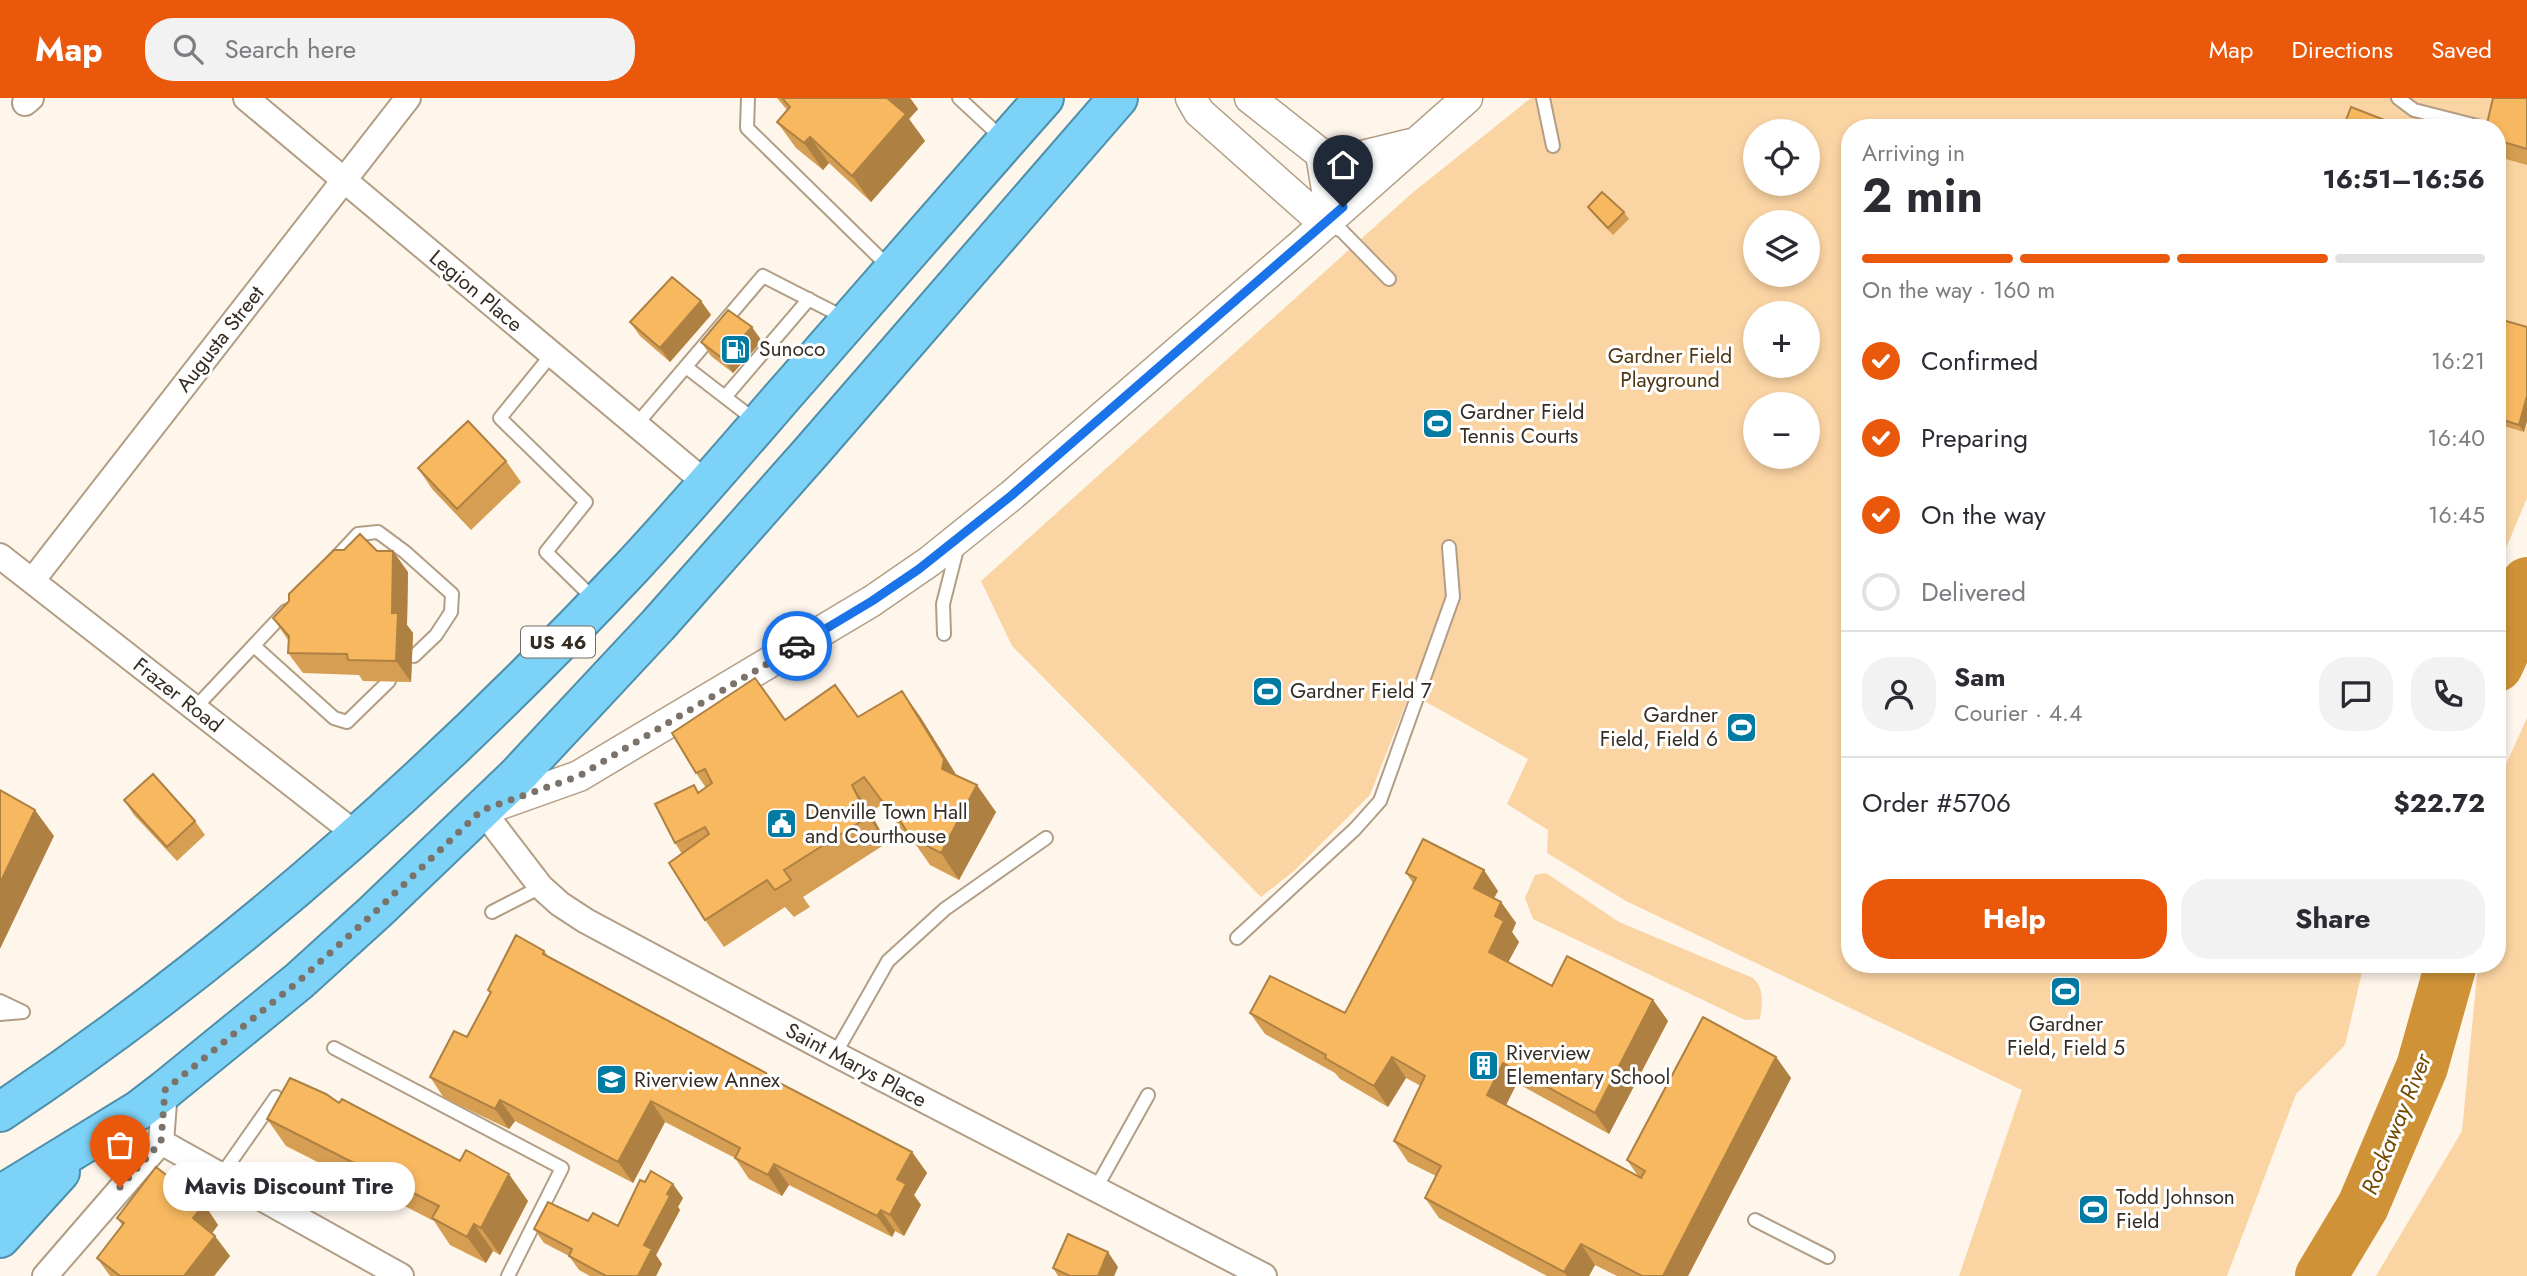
<!DOCTYPE html>
<meta charset="utf-8">
<style>
body{margin:0;font-family:Jost,sans-serif;background:#f2f2f3;color:#2b2b33;height:100vh;display:flex;flex-direction:column;font-size:26px;white-space:nowrap}
*{box-sizing:border-box;margin:0}
p{font-size:23px;color:#7c7c81}
.icon{flex:none;width:38px;height:38px;fill:none;stroke:currentColor;stroke-width:2;stroke-linecap:round;stroke-linejoin:round}
.map{position:relative;flex:1;overflow:hidden}
.drawer{position:absolute;left:1841px;top:21px;width:665px;height:854px;display:flex;flex-direction:column;background:#fff;border-radius:28px;box-shadow:0 4px 10px #0003}
.drawer>*{flex:none}
.fabs{position:absolute;left:1743px;top:21px;display:grid;gap:14px}
.fabs a{display:grid;place-items:center;width:77px;height:77px;border-radius:50%;background:#fff;box-shadow:0 4px 10px #0003;font-size:35px}
.pin{position:absolute;display:grid;place-items:center;width:60px;height:60px;color:#fff;margin:-72px -30px;border-radius:50% 50% 50% 0;rotate:-45deg;box-shadow:0 0 7px #0007}
.pin .icon{rotate:45deg}
.courier{position:absolute;display:grid;place-items:center;width:70px;height:70px;margin:-35px;border:5px solid #1a73e8;border-radius:50%;background:#fff;color:#222;box-shadow:0 2px 9px #0007}
.bubble{position:absolute;height:49px;border-radius:24px;background:#fff;box-shadow:0 4px 10px #0003;font-size:23px;font-weight:700;line-height:49px;text-align:center}
.headline em{font-style:normal;font-weight:700}
.headline div{display:flex;flex-direction:column-reverse}
.headline{display:flex;align-items:center;justify-content:space-between;height:119px;padding:0 21px}
h1{font-size:46px;font-weight:700;line-height:52px}
.bar{display:grid;grid-template-columns:repeat(4,1fr);gap:10px 7px;align-content:center;height:84px;padding:0 21px}
.bar i{height:9px;border-radius:5px;background:#e1e1e2}
.bar .active{background:#ea580c}
.bar p{grid-column:span 4}
.line{display:flex;align-items:center;gap:18px;padding:0 21px;border-top:2px solid #e1e1e2}
.line div{flex:1}
.round{display:grid;place-items:center;flex:none;width:74px;height:74px;border-radius:28px;background:#f2f2f3}
ol{padding:0 21px;list-style:none}
li{display:flex;align-items:center;gap:21px;height:77px}
li p{margin-inline-start:auto}
li .icon{padding:7px;border-radius:50%;background:#ea580c;color:#fff;stroke-width:4}
li:last-child{color:#7c7c81}
li i{width:38px;height:38px;border:4px solid #e1e1e2;border-radius:50%}
.action{display:flex;gap:14px;margin-top:auto;padding:14px 21px}
.action a{flex:1;height:80px;border-radius:28px;background:#ea580c;color:#fff;font-size:28px;font-weight:700;line-height:80px;text-align:center}
.action a+a{background:#f2f2f3;color:#2b2b33}
header{display:flex;align-items:center;gap:42px;box-sizing:border-box;height:98px;padding:0 35px;background:#ea580c;color:#fff}
header strong{font-size:33px}
nav{display:flex;gap:38px;margin-inline-start:auto;font-size:24px}
.search{width:490px;height:63px;background:#f2f2f3;display:flex;align-items:center;gap:18px;box-sizing:border-box;padding:0 24px;border-radius:28px;color:#7c7c81;font-size:26px}
.map>svg:first-child{display:block}
</style>
<header>
<strong>Map</strong>
<div class="search"><svg class="icon" aria-label="search" viewBox="0 0 24 24"><circle cx="10" cy="10" r="6"/><path d="M15 15l6 6"/></svg>Search here</div>
<nav><a>Map</a><a>Directions</a><a>Saved</a></nav>
</header>
<div class="map">
<svg width="2527" height="1178" viewBox="0 0 2527 1178">
<rect width="100%" height="100%" fill="#fef6eb"/>
<path fill="#fbd4a3" fill-rule="evenodd" d="M1531 0H2527V400L2497 472V30H1850V866H2364L2345 947 2296 996 2227 1178H1959L2022 992 1626 803 1547 755 1548 732 1507 706 1528 661 1410 595 1370 697 1294 773 1261 799 1012 548 981 483 1411 96ZM1755 33H1808V86H1755ZM1755 124H1808V177H1755ZM1755 215H1808V268H1755ZM1755 306H1808V359H1755Z
M2527 620V1178H2376L2462 1033 2478 866H2497V686Z
M1546 775 1619 824 1753 880C1765 891 1762 906 1760 921L1745 922 1533 821 1525 800 1535 777Z"/>
<g fill="none" stroke-linecap="round" stroke-linejoin="round">
<path stroke="#cf9237" stroke-width="52" d="M2497 568 2520 518 2527 485
M2321 1178 2363 1108 2422 969 2451 866"/>
<defs>
<path id="service" d="M748 0 747 30 890 170
M959 0 1002 40
M1543 0 1553 48
M2398 0 2414 12 2477 28V30
M1326 126 1342 133 1389 181
M552 256 500 320 586 404 546 454 596 503
M686 269 756 323
M725 299 809 201
M636 327 763 178 847 221
M332 464 358 436 378 434 405 454 452 496 451 514 436 537 414 558
M944 536 943 506 958 447
M254 548 334 620 347 624 389 583
M195 610 286 513
M492 814 541 789
M1237 840 1355 731 1380 703 1453 499 1449 449
M0 903 23 914
M0 916 23 914
M334 950 562 1070 508 1178
M835 956 888 863 945 811 1046 740
M220 1079 276 999
M1095 1092 1148 997
M1755 1122 1828 1159"/>
<path id="minor" d="M246 0 707 386
M25 5 31 0
M0 458 357 737
M32 483 408 0
M482 712 541 789 560 806 586 823 835 956 1264 1178
M161 1044 401 1178
M161 1044 165 992
M45 1178 161 1044"/>
<path id="tertiary" d="M1191 0 1199 14 1325 126
M1250 0 1321 56 1358 59 1411 46
M1321 56 1327 92 1325 126
M489 710 579 678 872 503 930 463 1012 397 1300 148 1467 0"/>
<path id="trunk" d="M0 1014C232 860 441 672 632 469 684 413 733 356 783 298 870 199 956 99 1044 0
M0 1097 139 1012 165 992 299 883 375 814 517 678 658 527 812 353 1118 0
M0 1140 60 1074"/>
</defs>
<use href="#service" stroke="#b29e85" stroke-width="16"/>
<use href="#minor" stroke="#b29e85" stroke-width="28"/>
<use href="#tertiary" stroke="#b29e85" stroke-width="33"/>
<use href="#trunk" stroke="#4e90ac" stroke-width="42"/>
<use href="#service" stroke="#fff" stroke-width="12"/>
<use href="#minor" stroke="#fff" stroke-width="24"/>
<use href="#tertiary" stroke="#fff" stroke-width="30"/>
<use href="#trunk" stroke="#7cd2f7" stroke-width="38"/>
</g>
<path fill="#d59e53" d="M777 0H910L918 11 909 21 925 43 871 104 829 65 823 72 796 50 777 24 787 12Z
M2527 0V67L2499 59 2497 57V30Z
M1588 109 1624 114 1629 121 1613 137 1593 116Z
M701 203 711 217 670 264 640 238 630 224Z
M2497 226 2524 334 2497 326Z
M762 243 733 275 711 258 701 244Z
M506 363 521 384 471 432 432 391 418 370Z
M377 453 408 474 407 527 413 535 411 584 363 583 359 577 303 575 288 555V542L273 520Z
M902 593 921 620 957 678 996 714 959 782 930 767 907 734H903L883 706 870 714 887 745 803 799 810 809 794 819 785 809 724 849 705 822 682 756 675 745 700 694 706 690 696 675 785 622 858 619Z
M124 702 195 723 205 737 177 763 134 717Z
M1406 775 1498 793 1494 800 1501 804 1516 825 1512 834 1519 844 1508 864 1552 888 1653 902 1668 923 1609 1036 1517 985 1506 1007 1638 1078 1627 1062 1776 959 1791 980 1688 1178H1617L1595 1167 1589 1178H1547L1439 1120 1425 1100 1436 1078 1408 1064 1394 1043 1421 988 1406 980 1388 1009 1340 981 1335 975 1265 936 1250 915H1345L1413 785Z
M544 853 549 859 766 975 770 981 912 1054 927 1075 914 1097 921 1107 904 1138 895 1133 892 1139 789 1087 782 1098 749 1081 735 1060 665 1024 633 1085 515 1023 509 1031 444 1000 430 979 467 939 490 896 488 892Z
M267 1021 528 1103 500 1157 493 1153 486 1165 450 1147 434 1123 286 1048Z
M683 1100 678 1109 680 1112 656 1157 662 1166 656 1178H590L579 1172 569 1158 544 1145 534 1131 588 1123 618 1128Z
M204 1106 218 1127 212 1135 230 1158 214 1178H110L97 1160 122 1127 117 1120Z
M1118 1169 1114 1178H1058L1053 1170Z"/>
<path fill="#ae8143" d="M886 0H910L918 11 909 21 925 43 871 104 852 78Z
M810 39 829 65 823 72 804 45Z
M701 203 711 217 670 264 660 250Z
M752 229 762 243 733 275 723 261Z
M2527 298V323L2524 334 2519 327Z
M393 453 408 474 407 527 413 535 411 584 396 563 392 515Z
M902 593 921 620 963 688 942 671Z
M852 687 870 714 887 745 868 719Z
M977 687 996 714 959 782 941 755Z
M35 712 54 738 0 851V785Z
M1484 772 1498 793 1488 810 1474 790Z
M1501 804 1516 825 1512 834 1519 844 1503 874 1489 854 1495 818Z
M1653 902 1668 923 1609 1036 1595 1015Z
M1392 959 1406 980 1388 1009 1374 988Z
M1776 959 1791 980 1688 1178H1663Z
M1503 965 1517 985 1501 1017 1487 997Z
M500 1002 515 1023 509 1031 495 1011Z
M651 1003 665 1024 633 1085 618 1064Z
M912 1054 927 1075 914 1097 921 1107 904 1138 890 1117 897 1081Z
M774 1066 789 1087 782 1098 768 1077Z
M509 1076 528 1103 500 1157 481 1130Z
M673 1086 683 1100 678 1109 680 1112 656 1157 662 1166 656 1178H638L644 1147 667 1096Z
M204 1106 218 1127 208 1141 193 1120Z
M881 1112 895 1133 892 1139 877 1118Z
M474 1126 493 1153 486 1165 467 1139Z
M215 1138 230 1158 214 1178H184Z
M1581 1146 1595 1167 1589 1178H1567L1564 1174Z
M1108 1154 1118 1169 1114 1178H1098Z"/>
<path fill="#f8b860" stroke="#ae8143" stroke-width="2" d="M782 0H887L906 16 852 78 810 39 804 45 777 24 790 9Z
M2493 0H2527V51L2497 42V30H2486Z
M2351 9 2405 30H2343Z
M1602 94 1624 114 1608 130 1588 109Z
M672 179 701 203 660 250 630 224Z
M728 212 752 229 723 261 701 244Z
M2499 221 2527 229V298L2519 327 2497 320V226Z
M468 323 506 363 457 411 418 370Z
M360 436 377 453H393L392 515H398L396 563 348 562 347 556 288 555 289 538 273 520 289 503V496L334 452H344Z
M755 580 785 622 835 587 858 619 902 593 944 661 942 671 977 687 941 755 911 740 890 707H885L864 679 852 687 868 719 784 772 791 782 775 792 767 782 705 822 669 765 709 736 705 729 675 745 655 706 694 687 698 695 712 685 705 671 696 675 672 635Z
M153 676 195 723 167 749 124 702Z
M0 692 35 712 0 785Z
M1423 741 1484 772 1474 790 1501 804 1495 818 1504 823 1489 854 1552 888 1567 858 1653 902 1595 1015 1503 965 1487 997 1641 1080 1645 1073 1627 1062 1703 919 1776 959 1663 1178H1642L1581 1146 1564 1174 1425 1100 1441 1068 1394 1043 1425 978 1392 959 1374 988 1325 960 1326 957 1250 915 1270 878 1345 915 1416 780 1406 775Z
M516 837 544 853 543 856 766 975 768 979 912 1054 897 1081 906 1086 890 1117 881 1112 877 1118 774 1066 768 1077 735 1060 740 1050 651 1003 618 1064 500 1002 495 1011 430 979 454 933 467 939 491 894 488 892Z
M290 980 326 996 339 1005 342 1001 460 1063 466 1052 509 1076 481 1130 474 1126 467 1139 432 1120 439 1108 267 1021Z
M156 1069 204 1106 193 1120 215 1138 184 1178H120L97 1160 124 1125 117 1120Z
M651 1073 673 1086 667 1096 670 1098 644 1147 652 1151 638 1178H606L569 1158 572 1151 534 1131 548 1104 588 1123 593 1115 618 1128 640 1082 645 1084Z
M1068 1136 1108 1154 1098 1178H1070L1053 1170Z"/>
<g fill="none" stroke-linecap="round" stroke-linejoin="round">
<path stroke="#7b7369" stroke-width="7" stroke-dasharray="0 12.6" d="M120 1089 161 1044 165 992 299 883 375 814 482 712 579 678 797 548"/>
<path stroke="#1a73e8" stroke-width="9" d="M797 548 872 503 919 471 1012 397 1343 109"/>
</g>
<defs>
<symbol id="fuel-square" viewBox="-11 -11 22 22"><rect x="-9" y="-9" width="18" height="18" rx="4" fill="#027ba3" stroke="#fff"/><path d="M-5.5-6h7V0h2V4h1.3V-2.5L3-4.5l.8-.8L6-3V5H2.5V1h-1V6h-7ZM-4.2-4.7v3.2H.2V-4.7Z" fill="#fff"/></symbol>
<symbol id="stadium-square" viewBox="-11 -11 22 22"><rect x="-9" y="-9" width="18" height="18" rx="4" fill="#027ba3" stroke="#fff"/><path d="M0-5a6.5 5 0 1 0 0 10a6.5 5 0 1 0 0-10ZM-3.5-1.8h7v3.6h-7Z" fill="#fff"/></symbol>
<symbol id="civic-square" viewBox="-11 -11 22 22"><rect x="-9" y="-9" width="18" height="18" rx="4" fill="#027ba3" stroke="#fff"/><path d="M-.6-6.5H3V-4.5H.6V-3L4-1V1h2V6H-6V1h2V-1L-.6-3ZM-1.2 2.5V6h2.4V2.5Z" fill="#fff"/></symbol>
<symbol id="building-square" viewBox="-11 -11 22 22"><rect x="-9" y="-9" width="18" height="18" rx="4" fill="#027ba3" stroke="#fff"/><path d="M-4-6H4V6H1V3H-1V6H-4ZM-2.5-4.3h1.7v1.8h-1.7ZM.8-4.3h1.7v1.8H.8ZM-2.5-1h1.7V.8h-1.7ZM.8-1h1.7V.8H.8Z" fill="#fff"/></symbol>
<symbol id="school-square" viewBox="-11 -11 22 22"><rect x="-9" y="-9" width="18" height="18" rx="4" fill="#027ba3" stroke="#fff"/><path d="M0-5L7-2L0 1L-7-2ZM-4 1L0 2.5L4 1V4Q0 6-4 4Z" fill="#fff"/></symbol>
</defs>
<g fill-rule="evenodd">
<use href="#fuel-square" x="718" y="234" width="35" height="35"/>
<use href="#stadium-square" x="1420" y="308" width="35" height="35"/>
<use href="#stadium-square" x="1250" y="576" width="35" height="35"/>
<use href="#stadium-square" x="1724" y="612" width="35" height="35"/>
<use href="#civic-square" x="764" y="708" width="35" height="35"/>
<use href="#stadium-square" x="2048" y="876" width="35" height="35"/>
<use href="#building-square" x="1466" y="950" width="35" height="35"/>
<use href="#school-square" x="594" y="964" width="35" height="35"/>
<use href="#stadium-square" x="2076" y="1094" width="35" height="35"/>
</g>
<g text-anchor="middle" dominant-baseline="central" stroke-width="6" stroke-linejoin="round" paint-order="stroke">
<rect fill="#fff" stroke="#726c65" stroke-width="2" x="521" y="528.5" width="74" height="31" rx="5"/>
<g font-size="19" font-weight="bold" fill="#352d23">
<text x="558" y="544">US 46</text>
</g>
<g font-size="21" fill="#352d23" stroke="#fff">
<text transform="translate(476 193) rotate(40)">Legion Place</text>
<text transform="translate(220 241) rotate(-52)">Augusta Street</text>
<text transform="translate(178 597) rotate(38)">Frazer Road</text>
<text transform="translate(856 967) rotate(28)">Saint Marys Place</text>
</g>
<g font-size="21" fill="#352d23" stroke="#fff" text-anchor="start">
<text x="759" y="251">Sunoco</text>
<text x="1460" y="314">Gardner Field<tspan x="1460" dy="24">Tennis Courts</tspan></text>
<text x="1290" y="593">Gardner Field 7</text>
<text x="1718" y="617" text-anchor="end">Gardner<tspan x="1718" dy="24">Field, Field 6</tspan></text>
<text x="805" y="714">Denville Town Hall<tspan x="805" dy="24">and Courthouse</tspan></text>
<text x="2066" y="926" text-anchor="middle">Gardner<tspan x="2066" dy="24">Field, Field 5</tspan></text>
<text x="1506" y="955">Riverview<tspan x="1506" dy="24">Elementary School</tspan></text>
<text x="634" y="982">Riverview Annex</text>
<text x="2116" y="1099">Todd Johnson<tspan x="2116" dy="24">Field</tspan></text>
</g>
<g font-size="21" fill="#503712" stroke="#fff">
<text x="1670" y="258">Gardner Field<tspan x="1670" dy="24">Playground</tspan></text>
</g>
<g font-size="23" font-style="italic" fill="#724900" stroke="#fff">
<text transform="translate(2396 1026) rotate(-68)">Rockaway River</text>
</g>
</g>
</svg>
<div class="fabs">
<a><svg class="icon" aria-label="locate" viewBox="0 0 24 24"><circle cx="12" cy="12" r="6"/><path d="M12 2v4M12 18v4M2 12h4M18 12h4"/></svg></a>
<a><svg class="icon" aria-label="layers" viewBox="0 0 24 24"><path d="M12 4l9 5-9 5-9-5zM3 14l9 5 9-5"/></svg></a>
<a>+</a>
<a>−</a>
</div>
<div class="pin" style="left:120px;top:1089px;background:#ea580c"><svg class="icon" aria-label="bag" viewBox="0 0 24 24"><path d="M5 8h14l-1 12H6zM9 8a3 3 0 0 1 6 0"/></svg></div>
<div class="pin" style="left:1343px;top:109px;background:#1f2937"><svg class="icon" aria-label="home" viewBox="0 0 24 24"><path d="M3 11l9-7 9 7M6 9v11h12V9"/></svg></div>
<div class="courier" style="left:797px;top:548px"><svg class="icon" aria-label="car" viewBox="0 0 24 24"><path d="M5 17H2v-5l4-1 3-4h7l3 4 3 1v5h-3M9 17h6M6 11h13"/><circle cx="7" cy="17" r="2"/><circle cx="17" cy="17" r="2"/></svg></div>
<div class="bubble" style="left:163px;top:1064px;width:252px">Mavis Discount Tire</div>
<section class="drawer">
<div class="headline"><div><h1>2 min</h1><p>Arriving in</p></div><em>16:51–16:56</em></div>
<div class="bar"><i class="active"></i><i class="active"></i><i class="active"></i><i></i><p>On the way · 160 m</p></div>
<ol>
<li><svg class="icon" aria-label="check" viewBox="0 0 24 24"><path d="M5 12l5 5 9-10"/></svg>Confirmed<p>16:21</p></li>
<li><svg class="icon" aria-label="check" viewBox="0 0 24 24"><path d="M5 12l5 5 9-10"/></svg>Preparing<p>16:40</p></li>
<li><svg class="icon" aria-label="check" viewBox="0 0 24 24"><path d="M5 12l5 5 9-10"/></svg>On the way<p>16:45</p></li>
<li><i></i>Delivered</li>
</ol>
<div class="line" style="height:126px"><a class="round"><svg class="icon" aria-label="person" viewBox="0 0 24 24"><circle cx="12" cy="8" r="4"/><path d="M4 21q1-7 8-7t8 7"/></svg></a><div><b>Sam</b><p>Courier · 4.4</p></div><a class="round"><svg class="icon" aria-label="chat" viewBox="0 0 24 24"><path d="M4 5h16v11H9l-5 4z"/></svg></a><a class="round"><svg class="icon" aria-label="phone" viewBox="0 0 24 24"><path d="M5 4h4l2 5-3 2q2 4 5 5l2-3 5 2v4C11 20 4 13 5 4z"/></svg></a></div>
<div class="line" style="height:91px"><div>Order #5706</div><b>$22.72</b></div>
<div class="action"><a>Help</a><a>Share</a></div>
</section>
</div>
